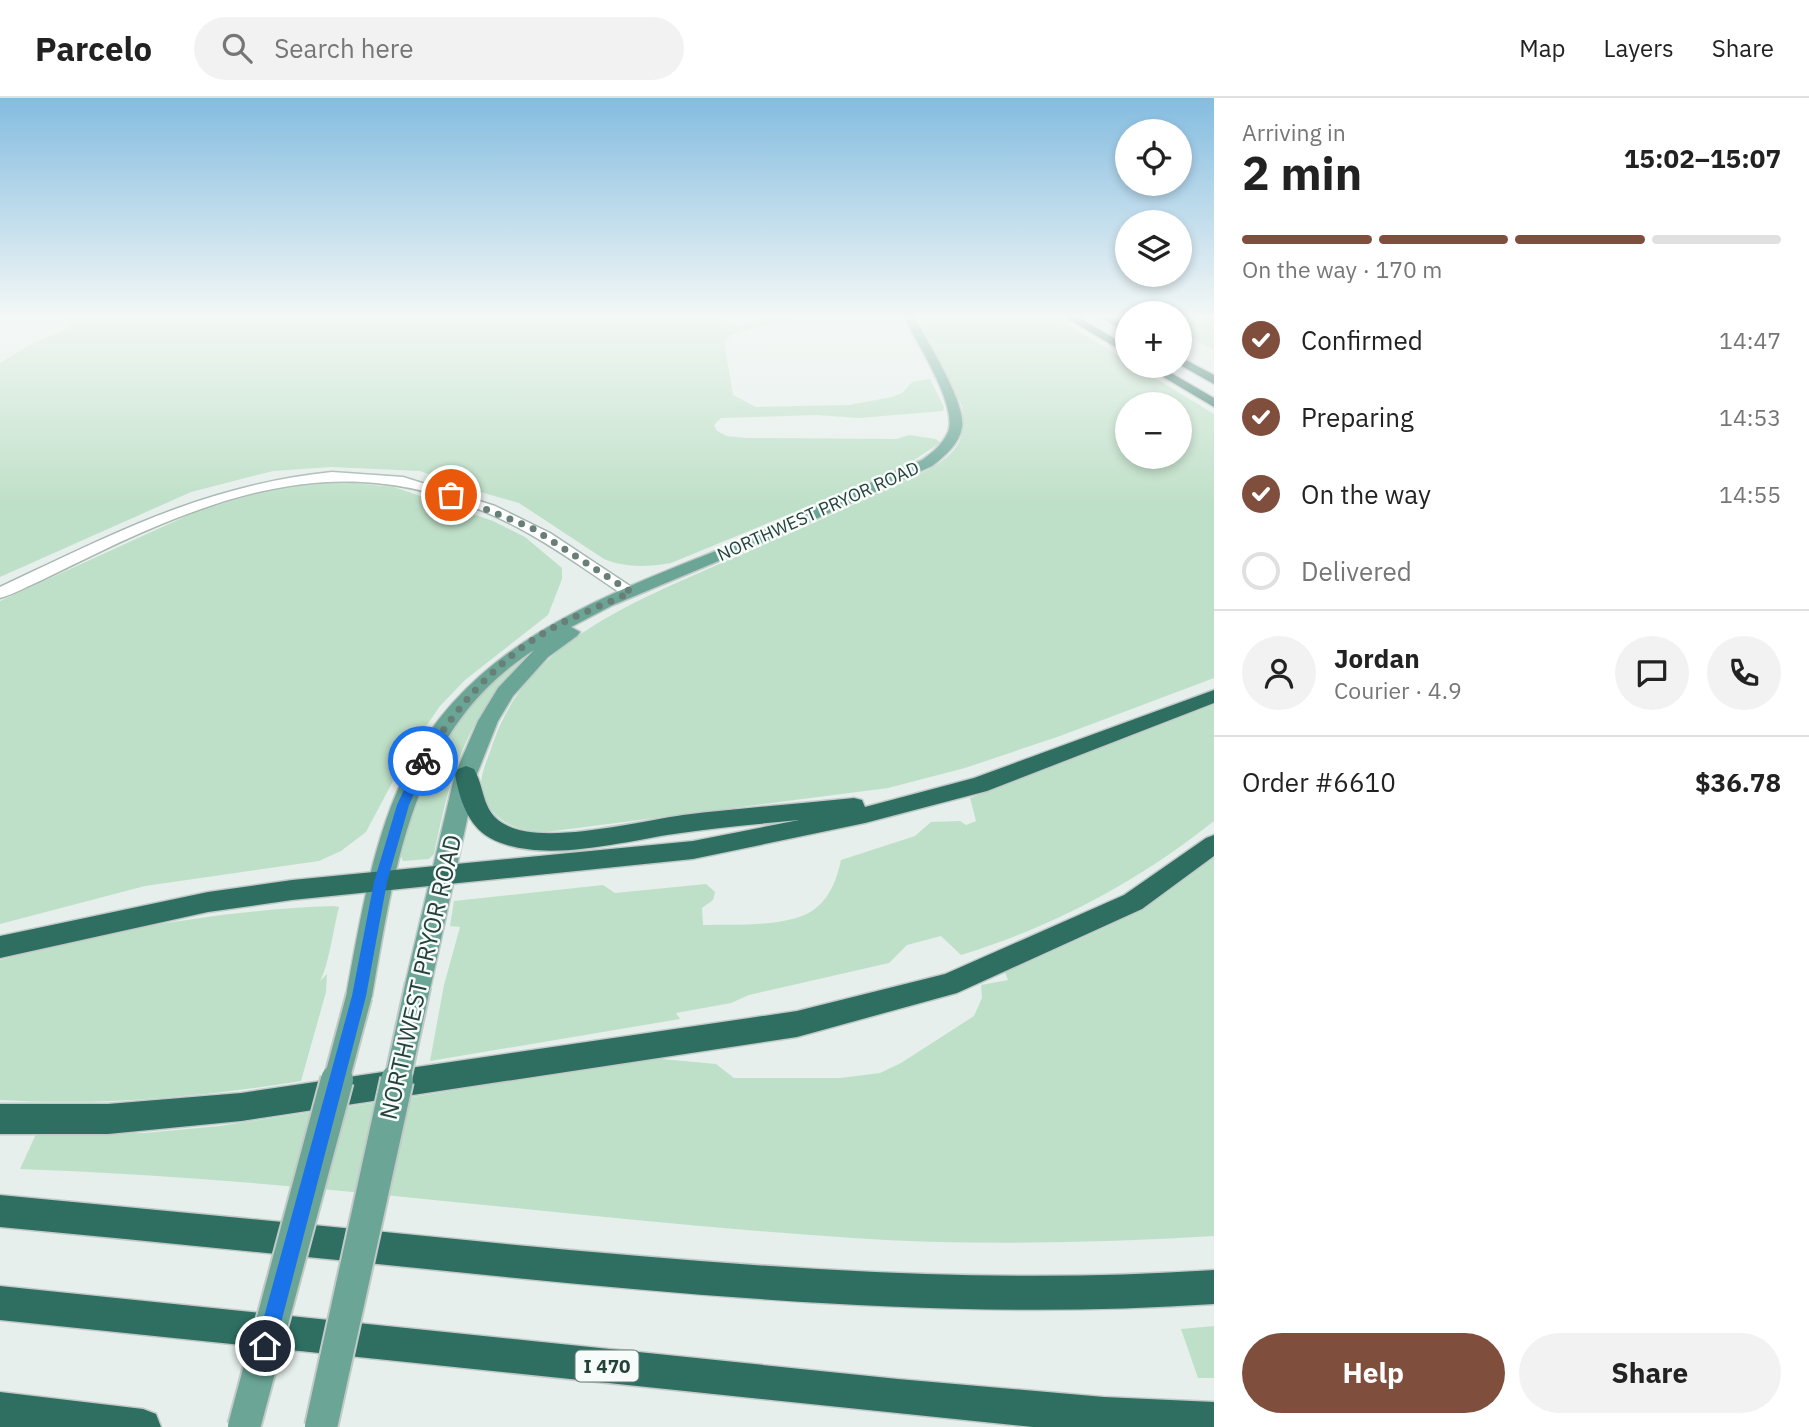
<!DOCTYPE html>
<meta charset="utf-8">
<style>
body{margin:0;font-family:"IBM Plex Sans",sans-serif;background:#f2f2f2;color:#222;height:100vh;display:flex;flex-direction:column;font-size:26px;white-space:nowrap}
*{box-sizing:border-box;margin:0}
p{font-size:23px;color:#767676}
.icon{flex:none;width:38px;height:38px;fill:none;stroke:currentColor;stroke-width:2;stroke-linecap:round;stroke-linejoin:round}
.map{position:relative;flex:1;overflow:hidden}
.drawer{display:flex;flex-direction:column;background:#fff;width:595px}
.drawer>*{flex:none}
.fabs{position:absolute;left:1115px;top:21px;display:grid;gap:14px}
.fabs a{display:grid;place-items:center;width:77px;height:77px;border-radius:50%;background:#fff;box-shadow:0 4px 10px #0003;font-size:35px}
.pin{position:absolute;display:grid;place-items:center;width:60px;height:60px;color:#fff;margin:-30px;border:4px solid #fff;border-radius:50%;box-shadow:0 2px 7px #0007}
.courier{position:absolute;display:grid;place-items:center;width:70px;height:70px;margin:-35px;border:5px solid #1a73e8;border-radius:50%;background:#fff;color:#222;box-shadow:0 2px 9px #0007}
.head em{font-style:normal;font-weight:700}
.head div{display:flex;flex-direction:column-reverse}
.head{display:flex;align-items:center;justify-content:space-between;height:119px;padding:0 28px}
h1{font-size:46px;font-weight:700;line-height:52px}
.bar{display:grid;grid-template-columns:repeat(4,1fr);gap:10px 7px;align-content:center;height:84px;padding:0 28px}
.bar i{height:9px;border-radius:5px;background:#e0e0e0}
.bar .on{background:#804e3d}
.bar p{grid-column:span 4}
.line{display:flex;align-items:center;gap:18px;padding:0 28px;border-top:2px solid #e0e0e0}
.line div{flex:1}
.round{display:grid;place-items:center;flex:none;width:74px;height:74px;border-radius:37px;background:#f2f2f2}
ol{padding:0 28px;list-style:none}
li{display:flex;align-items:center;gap:21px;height:77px}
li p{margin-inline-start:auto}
li .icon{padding:7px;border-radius:50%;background:#804e3d;color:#fff;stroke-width:4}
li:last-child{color:#767676}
li i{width:38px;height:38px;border:4px solid #e0e0e0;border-radius:50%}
.action{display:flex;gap:14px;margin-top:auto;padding:14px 28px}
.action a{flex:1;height:80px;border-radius:42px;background:#804e3d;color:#fff;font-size:28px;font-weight:700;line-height:80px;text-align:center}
.action a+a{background:#f2f2f2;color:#222}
header{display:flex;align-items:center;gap:42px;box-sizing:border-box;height:98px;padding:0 35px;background:#fff;border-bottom:2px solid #e0e0e0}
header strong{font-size:33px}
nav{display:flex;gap:38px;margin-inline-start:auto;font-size:24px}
.search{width:490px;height:63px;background:#f2f2f2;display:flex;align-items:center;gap:18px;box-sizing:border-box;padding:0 24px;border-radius:38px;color:#767676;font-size:26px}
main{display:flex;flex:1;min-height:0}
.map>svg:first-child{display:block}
</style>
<header>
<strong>Parcelo</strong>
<div class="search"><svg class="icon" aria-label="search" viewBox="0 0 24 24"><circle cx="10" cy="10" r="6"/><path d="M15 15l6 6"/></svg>Search here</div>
<nav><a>Map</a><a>Layers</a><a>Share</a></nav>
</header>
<main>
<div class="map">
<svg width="1214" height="1329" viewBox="0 0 1214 1329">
<rect width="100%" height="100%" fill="#e6efeb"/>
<path fill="#bfe0c8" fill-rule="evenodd" d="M68 219H715L740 228 766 219H797L731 237 724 244 733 297 756 309 849 307 892 299 902 295 912 284 930 281 944 309 943 313 859 320 816 317 721 320 714 327 717 333 727 338 747 340 896 341 909 337 936 341 940 345 902 370 671 465C647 469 626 470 604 461L519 405 470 391 420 373 331 369 273 373 191 394 0 479V265L30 247 68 230Z
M917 219H1055L1127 263V268H1135L1214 316V580L1060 638 965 670 888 690 546 734C519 734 498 726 484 701 475 685 488 661 493 645 527 544 634 504 724 464 779 440 834 417 888 390 911 379 947 368 959 344 964 333 963 319 962 308ZM1127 306H1180V359H1127Z
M1180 219H1214V252L1180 233Z
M333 383 394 389 493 423 525 439 562 470V481L548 517 465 582 440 608 409 653 366 734 341 753 319 763 145 788 0 826V503L195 414 277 389Z
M553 536C534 556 511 576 494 598 457 645 446 699 434 756L429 761 403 763 401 758C417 694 439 633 489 586 509 568 532 552 553 536Z
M1214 606V723C1139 783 1053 829 961 857L941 838 907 847 889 865 749 897 731 905 676 915 680 921 430 963 444 887 460 829 450 828 454 803 603 787 615 795 706 786 715 794 713 802 702 810 703 827C734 826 792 830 816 810 831 798 837 780 841 762L915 738 931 724 960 723 966 727 976 723 970 700Z
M1214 759V1138C1094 1145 973 1148 853 1140 575 1122 298 1080 20 1071L36 1036 145 1035 219 1028 426 997 651 960 716 966 734 980H840L880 975 901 965 974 918 982 900 981 887 1008 882 1005 874 1110 827 1154 802Z
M334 808 339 809C334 828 328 870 320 883L327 876 326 894 301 983C201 999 101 1008 0 1002V862C110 832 220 812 334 808Z
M1214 1228V1280H1198L1181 1231Z"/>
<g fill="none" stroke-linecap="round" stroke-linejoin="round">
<defs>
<path id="minor" d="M332 374 403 379 495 408 550 435 639 494 631 499 625 498C589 474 555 449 517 429 385 360 277 376 145 433 110 448 77 465 44 481 30 487 15 496 0 500V489C113 436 205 387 332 374Z"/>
<path id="major" d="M904 219H914C927 243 967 306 962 330 959 346 945 358 932 368L776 439 613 507 571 529 580 534 577 538 548 559 513 598 498 623 477 676 431 887 427 895 418 899 409 895 405 887 455 676 478 623 498 590 534 552C412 630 395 768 372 898L368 906 359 910 350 906 346 898C361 819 373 736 411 664 480 537 618 493 743 442 803 416 862 388 922 362 932 355 943 346 948 334 958 308 917 245 904 219Z"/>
<path id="highway" d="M1065 219H1078L1127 248V256Z
M1100 219H1113L1127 228V235Z
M1180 259 1214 277V286L1180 267Z
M1145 268H1159L1214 300V309Z
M1214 592V605L987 693 865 725 693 761 292 802 208 814 0 860V838L208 794 292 782 693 743 799 722C760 726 720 729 681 735 627 742 541 768 490 740 468 728 459 700 455 676L458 671 466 668 474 671C486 692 481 716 508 728 546 747 640 723 683 717 740 710 797 706 854 700L862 702 865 709 974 680Z
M1214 737V758L1142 811 957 895 797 939 241 1023 108 1036H0V1006H108L241 995 797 913 945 876 1124 797 1206 740Z
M0 1097C169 1113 337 1129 506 1146 743 1168 975 1188 1214 1172V1206C975 1222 743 1202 506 1179 337 1162 169 1145 0 1129Z
M0 1188 898 1281 1104 1299 1214 1304V1329H1033L0 1222Z
M0 1294 143 1311 156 1316 161 1329H0Z"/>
</defs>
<use href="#minor" stroke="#a8b8b2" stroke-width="3"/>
<use href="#major" stroke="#c2cac8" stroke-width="3"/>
<use href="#highway" stroke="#c2cac8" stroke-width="3"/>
<use href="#minor" fill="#fff" fill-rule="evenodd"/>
<use href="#major" fill="#6aa596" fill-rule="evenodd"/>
<use href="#highway" fill="#2f6f62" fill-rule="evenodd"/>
<defs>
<path id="major-bridge-far1" d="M336 984 359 898
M397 984 418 887"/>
<path id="major-bridge" d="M244 1329 337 982
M321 1329 397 982"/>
</defs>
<use href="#major-bridge-far1" stroke="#c2cac8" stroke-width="29" stroke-linecap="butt"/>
<use href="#major-bridge" stroke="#c2cac8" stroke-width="36" stroke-linecap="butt"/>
<use href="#major-bridge-far1" stroke="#6aa596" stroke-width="25"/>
<use href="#major-bridge" stroke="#6aa596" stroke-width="32"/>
</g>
<linearGradient id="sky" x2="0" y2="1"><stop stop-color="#84bce0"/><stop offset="0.54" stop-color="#f4f8f6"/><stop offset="1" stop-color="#f4f8f6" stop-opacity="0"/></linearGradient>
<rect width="1214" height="405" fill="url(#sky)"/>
<path fill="#1a73e8" d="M423 659 429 663 409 707 387 784 366 898 275 1248 272 1255 265 1258 259 1255 256 1248 352 898 374 784 397 707 417 663Z"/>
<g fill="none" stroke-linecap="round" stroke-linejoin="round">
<path stroke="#687f78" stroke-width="7" stroke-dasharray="0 12.6" d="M423 663C458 606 501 556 562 525 584 514 608 505 631 494L532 430 451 397"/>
</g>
<g text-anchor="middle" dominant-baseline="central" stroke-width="5" stroke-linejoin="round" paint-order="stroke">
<g font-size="18" fill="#24423a" stroke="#f7fbf9">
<text transform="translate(818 413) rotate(-24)">NORTHWEST PRYOR ROAD</text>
</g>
<rect fill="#f7fbf9" stroke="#637a73" stroke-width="2" x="575.5" y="1252.5" width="63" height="31" rx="5"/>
<g font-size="19" font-weight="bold" fill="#24423a">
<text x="607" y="1268">I 470</text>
</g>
<g font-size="24" fill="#24423a" stroke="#f7fbf9">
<text transform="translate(420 879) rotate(-77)">NORTHWEST PRYOR ROAD</text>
</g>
</g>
</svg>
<div class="fabs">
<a><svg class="icon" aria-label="locate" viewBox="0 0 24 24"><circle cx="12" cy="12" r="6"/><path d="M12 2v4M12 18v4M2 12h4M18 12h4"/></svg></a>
<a><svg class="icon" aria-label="layers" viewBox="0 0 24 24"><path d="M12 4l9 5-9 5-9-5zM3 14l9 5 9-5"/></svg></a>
<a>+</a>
<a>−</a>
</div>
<div class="pin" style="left:451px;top:397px;background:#ea580c"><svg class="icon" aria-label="bag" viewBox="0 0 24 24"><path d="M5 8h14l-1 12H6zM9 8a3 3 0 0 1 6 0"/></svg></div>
<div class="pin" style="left:265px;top:1248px;background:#1f2937"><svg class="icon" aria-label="home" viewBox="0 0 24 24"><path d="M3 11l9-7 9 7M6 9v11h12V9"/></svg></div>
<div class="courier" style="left:423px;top:663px"><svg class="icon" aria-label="bike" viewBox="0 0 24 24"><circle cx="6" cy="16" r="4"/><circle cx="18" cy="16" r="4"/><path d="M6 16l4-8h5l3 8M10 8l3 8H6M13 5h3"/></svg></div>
</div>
<section class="drawer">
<div class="head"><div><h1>2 min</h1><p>Arriving in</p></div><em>15:02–15:07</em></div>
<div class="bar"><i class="on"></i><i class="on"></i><i class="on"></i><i></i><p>On the way · 170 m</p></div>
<ol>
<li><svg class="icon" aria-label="check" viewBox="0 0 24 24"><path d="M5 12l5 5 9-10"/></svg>Confirmed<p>14:47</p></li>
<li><svg class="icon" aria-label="check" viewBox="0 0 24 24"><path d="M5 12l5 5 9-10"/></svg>Preparing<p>14:53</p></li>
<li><svg class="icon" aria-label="check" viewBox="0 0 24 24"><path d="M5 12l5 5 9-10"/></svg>On the way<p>14:55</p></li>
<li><i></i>Delivered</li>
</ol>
<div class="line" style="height:126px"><a class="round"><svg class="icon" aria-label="person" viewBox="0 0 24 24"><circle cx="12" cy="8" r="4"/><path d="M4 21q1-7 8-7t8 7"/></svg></a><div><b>Jordan</b><p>Courier · 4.9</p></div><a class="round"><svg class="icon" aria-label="chat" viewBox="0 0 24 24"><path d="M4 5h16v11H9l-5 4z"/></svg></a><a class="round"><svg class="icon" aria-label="phone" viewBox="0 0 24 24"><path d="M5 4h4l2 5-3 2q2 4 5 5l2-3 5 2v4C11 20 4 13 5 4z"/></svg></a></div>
<div class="line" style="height:91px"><div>Order #6610</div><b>$36.78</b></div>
<div class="action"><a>Help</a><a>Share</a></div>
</section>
</main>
